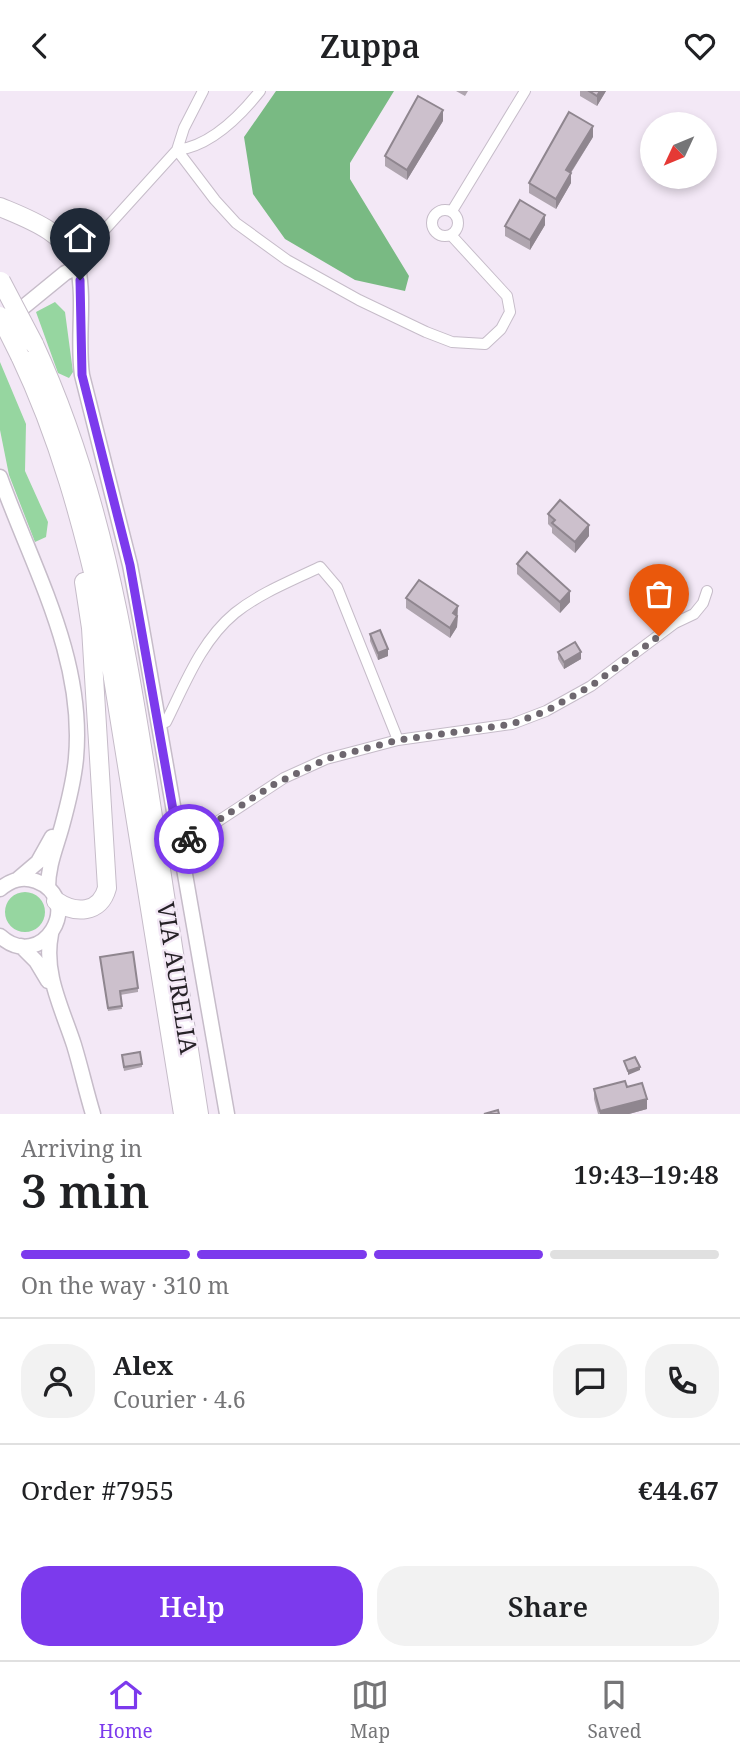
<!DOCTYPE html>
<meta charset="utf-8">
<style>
body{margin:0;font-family:"Noto Serif",serif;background:#f2f2f2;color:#202124;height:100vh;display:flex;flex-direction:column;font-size:26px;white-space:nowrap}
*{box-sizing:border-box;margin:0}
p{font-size:23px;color:#757577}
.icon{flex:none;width:38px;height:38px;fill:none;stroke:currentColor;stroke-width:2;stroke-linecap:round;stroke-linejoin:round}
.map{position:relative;height:1023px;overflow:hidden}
.sheet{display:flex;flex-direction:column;background:#fff;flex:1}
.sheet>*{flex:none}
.needle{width:46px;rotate:226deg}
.controls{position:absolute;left:640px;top:21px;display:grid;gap:14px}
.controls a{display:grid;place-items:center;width:77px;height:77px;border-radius:50%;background:#fff;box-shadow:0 4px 10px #0003;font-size:35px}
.pin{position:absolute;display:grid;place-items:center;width:60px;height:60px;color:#fff;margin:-72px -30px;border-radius:50% 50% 50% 0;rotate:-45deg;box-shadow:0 0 7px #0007}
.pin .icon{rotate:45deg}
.courier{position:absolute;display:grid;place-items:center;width:70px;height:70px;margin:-35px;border:5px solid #7c3aed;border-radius:50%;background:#fff;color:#222;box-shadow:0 2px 9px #0007}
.head em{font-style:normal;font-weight:600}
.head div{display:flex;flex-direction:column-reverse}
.head{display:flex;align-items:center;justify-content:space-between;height:119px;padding:0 21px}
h1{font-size:46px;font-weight:600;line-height:52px}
.bar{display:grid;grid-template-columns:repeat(4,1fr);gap:10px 7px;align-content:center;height:84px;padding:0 21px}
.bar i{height:9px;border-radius:5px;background:#e0e0e0}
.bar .on{background:#7c3aed}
.bar p{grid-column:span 4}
.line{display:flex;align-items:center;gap:18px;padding:0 21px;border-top:2px solid #e0e0e0}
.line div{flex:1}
.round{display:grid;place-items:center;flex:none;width:74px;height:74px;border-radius:28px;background:#f2f2f2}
.primary-button{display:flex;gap:14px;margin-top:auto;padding:14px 21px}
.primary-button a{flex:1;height:80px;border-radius:28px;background:#7c3aed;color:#fff;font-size:28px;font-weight:600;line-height:80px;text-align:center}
.primary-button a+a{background:#f2f2f2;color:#202124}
header{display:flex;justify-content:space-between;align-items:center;height:91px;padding:0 21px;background:#fff;font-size:32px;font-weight:600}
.tabs{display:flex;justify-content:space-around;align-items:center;height:98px;border-top:2px solid #e0e0e0;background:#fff;font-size:19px;color:#757577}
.tabs a{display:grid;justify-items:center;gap:4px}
.tabs .on{color:#7c3aed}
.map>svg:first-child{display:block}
</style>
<header><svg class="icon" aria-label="back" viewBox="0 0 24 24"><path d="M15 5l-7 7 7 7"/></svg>Zuppa<svg class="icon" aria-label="heart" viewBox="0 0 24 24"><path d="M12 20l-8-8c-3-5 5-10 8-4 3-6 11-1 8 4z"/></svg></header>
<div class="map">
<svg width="740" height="1023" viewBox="0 0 740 1023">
<rect width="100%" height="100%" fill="#f3e8f6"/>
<path fill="#96d6a0" d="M55 211 65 221 73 281 69 287 58 282 36 221Z
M0 271 26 333 25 380 48 431 46 446 35 451 9 384 0 339Z
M5 821a20 20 0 1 1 40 0a20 20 0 1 1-40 0Z"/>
<path fill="#79ba83" d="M276 0H394L350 72V88L409 185 405 200 355 189 285 148 253 103 244 46Z"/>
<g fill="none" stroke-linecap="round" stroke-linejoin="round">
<defs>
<path id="street" d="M203 0 184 37 177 59 215 109 236 132 287 169 359 209 426 241 452 251 485 253 501 238 510 221 507 205 451 144
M432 132a13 13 0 1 1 26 0a13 13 0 1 1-26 0Z
M452 120 525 0
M90 155 177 59C211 55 240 25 260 0
M159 634 166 631C185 593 201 550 235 522 260 502 291 490 320 476L337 496 398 649
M179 753 197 744 284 687 326 668 398 649 512 633 546 620 591 595 675 532 694 523 703 512 707 500"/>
<path id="secondary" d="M10 227 65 182 78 176C85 212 77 248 82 284L130 474 141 532 227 1023
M0 386C33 478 85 567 76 667 74 690 68 713 62 735 56 757 48 774 48 797
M18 788 38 771 52 746
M0 798C11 789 22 785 36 790 86 809 42 883 0 845
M51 843C43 882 62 917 74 954 81 977 86 1000 93 1023
M21 855 36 870 48 890"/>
<path id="highway" d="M0 116C31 129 66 141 78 176
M34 253C99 393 124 542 148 693 165 803 181 913 199 1023
M20 265C59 347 82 432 102 519L183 1023
M56 810C75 823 100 823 107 797L91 537 84 491"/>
</defs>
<use href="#street" stroke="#c6bcc9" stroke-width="12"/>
<use href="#secondary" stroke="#c6bcc9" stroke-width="17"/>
<use href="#highway" stroke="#c6bcc9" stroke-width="20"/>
<use href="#street" stroke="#fff" stroke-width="10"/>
<use href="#secondary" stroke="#fff" stroke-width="14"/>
<use href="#highway" stroke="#fff" stroke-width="18"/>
<defs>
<path id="highway-bridge" d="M1 190 34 253
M0 225 20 265"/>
</defs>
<use href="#highway-bridge" stroke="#c6bcc9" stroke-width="20" stroke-linecap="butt"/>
<use href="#highway-bridge" stroke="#fff" stroke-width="18"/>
</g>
<path fill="#afa5af" d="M456 0H468L465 5Z
M580 0H606L597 15 580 5Z
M443 30 407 89 385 75V65Z
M593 46 571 82V92L556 118 529 102V92Z
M545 134 530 159 505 145V135Z
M548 423 589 445 575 462 552 442V437L548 433Z
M517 473 570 511 560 522 517 483Z
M406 507 458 525 457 536 450 547 406 517Z
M370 543 388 565 378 569 370 550Z
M558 561 581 568 564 578 558 568Z
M100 866 138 897V901L120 904 122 918 108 920Z
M122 964 142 973V976L124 980Z
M627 996 647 1018 629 1023H598L594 1008V998Z"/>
<path fill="#8f868f" d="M600 0H606L597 15V5Z
M443 19V30L407 89V79Z
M593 35V46L566 89V79Z
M571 82V92L556 118V108Z
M545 124V134L530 159V149Z
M589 434V445L575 462V451Z
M570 500V511L560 522V511Z
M458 515 457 536 450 547V537L453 522Z
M388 558V565L378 569V562Z
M581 561V568L564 578V571Z
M640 976V979L628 984V980Z
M647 1008V1018L629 1023H600V1020Z"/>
<path fill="#ccc0cc" stroke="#8f868f" stroke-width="2" d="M589 0H600L597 5Z
M418 5 443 19 407 79 385 65Z
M569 21 593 35 566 79 571 82 556 108 529 92Z
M520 109 545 124 530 149 505 135Z
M560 409 589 434 575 451 552 432 555 429 548 423Z
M527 461 570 500 560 511 517 473Z
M419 489 458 515 453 522 457 525 450 537 406 507Z
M380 539 388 558 378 562 370 543Z
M575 551 581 561 564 571 558 561Z
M133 861 138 897 120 900 122 915 108 917 100 866Z
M140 961 142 973 124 976 122 964Z
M635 966 640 976 628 980 624 970Z
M625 990 627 996 642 992 647 1008 600 1020 594 998Z
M498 1019 499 1023H484Z"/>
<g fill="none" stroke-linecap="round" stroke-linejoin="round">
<path stroke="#6e676f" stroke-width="7" stroke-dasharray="0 12.6" d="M189 748 273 694 326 668 398 649 512 633 546 620 591 595 659 545"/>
<path stroke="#7c3aed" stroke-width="9" d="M80 189 82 284 130 474 179 753 189 748"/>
</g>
<g text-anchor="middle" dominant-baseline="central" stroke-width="5" stroke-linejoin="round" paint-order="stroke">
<g font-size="24" fill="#262227" stroke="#f3e8f6">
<text transform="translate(178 887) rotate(81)">VIA AURELIA</text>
</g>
</g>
</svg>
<div class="controls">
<a><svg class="needle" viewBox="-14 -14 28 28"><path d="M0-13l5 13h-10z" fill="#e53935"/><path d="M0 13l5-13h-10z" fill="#757577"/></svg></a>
</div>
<div class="pin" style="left:659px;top:545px;background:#ea580c"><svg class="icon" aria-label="bag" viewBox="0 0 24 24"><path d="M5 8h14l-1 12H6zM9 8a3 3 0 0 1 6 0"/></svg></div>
<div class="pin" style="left:80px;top:189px;background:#1f2937"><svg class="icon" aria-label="home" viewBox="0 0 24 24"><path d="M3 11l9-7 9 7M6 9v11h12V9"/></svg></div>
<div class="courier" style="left:189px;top:748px"><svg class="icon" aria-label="bike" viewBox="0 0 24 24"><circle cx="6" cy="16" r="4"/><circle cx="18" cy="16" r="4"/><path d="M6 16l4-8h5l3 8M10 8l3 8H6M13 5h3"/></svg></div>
</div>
<section class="sheet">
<div class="head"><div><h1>3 min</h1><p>Arriving in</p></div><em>19:43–19:48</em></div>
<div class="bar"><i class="on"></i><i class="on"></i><i class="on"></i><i></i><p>On the way · 310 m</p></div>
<div class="line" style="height:126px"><a class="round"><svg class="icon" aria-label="person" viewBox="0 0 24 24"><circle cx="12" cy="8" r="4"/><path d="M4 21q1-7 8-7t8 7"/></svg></a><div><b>Alex</b><p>Courier · 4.6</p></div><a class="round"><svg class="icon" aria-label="chat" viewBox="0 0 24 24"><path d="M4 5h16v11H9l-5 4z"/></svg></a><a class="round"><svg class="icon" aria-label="phone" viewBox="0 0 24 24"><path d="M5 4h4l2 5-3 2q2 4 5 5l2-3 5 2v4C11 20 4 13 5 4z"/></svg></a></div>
<div class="line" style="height:91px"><div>Order #7955</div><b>€44.67</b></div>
<div class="primary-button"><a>Help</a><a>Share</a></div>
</section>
<nav class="tabs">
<a class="on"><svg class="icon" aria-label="home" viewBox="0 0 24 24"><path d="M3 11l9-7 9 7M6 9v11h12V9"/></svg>Home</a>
<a><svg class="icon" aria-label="map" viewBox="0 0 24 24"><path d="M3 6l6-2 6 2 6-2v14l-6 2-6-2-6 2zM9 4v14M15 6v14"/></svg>Map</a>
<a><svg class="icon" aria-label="saved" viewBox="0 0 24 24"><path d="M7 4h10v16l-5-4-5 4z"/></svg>Saved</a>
</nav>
